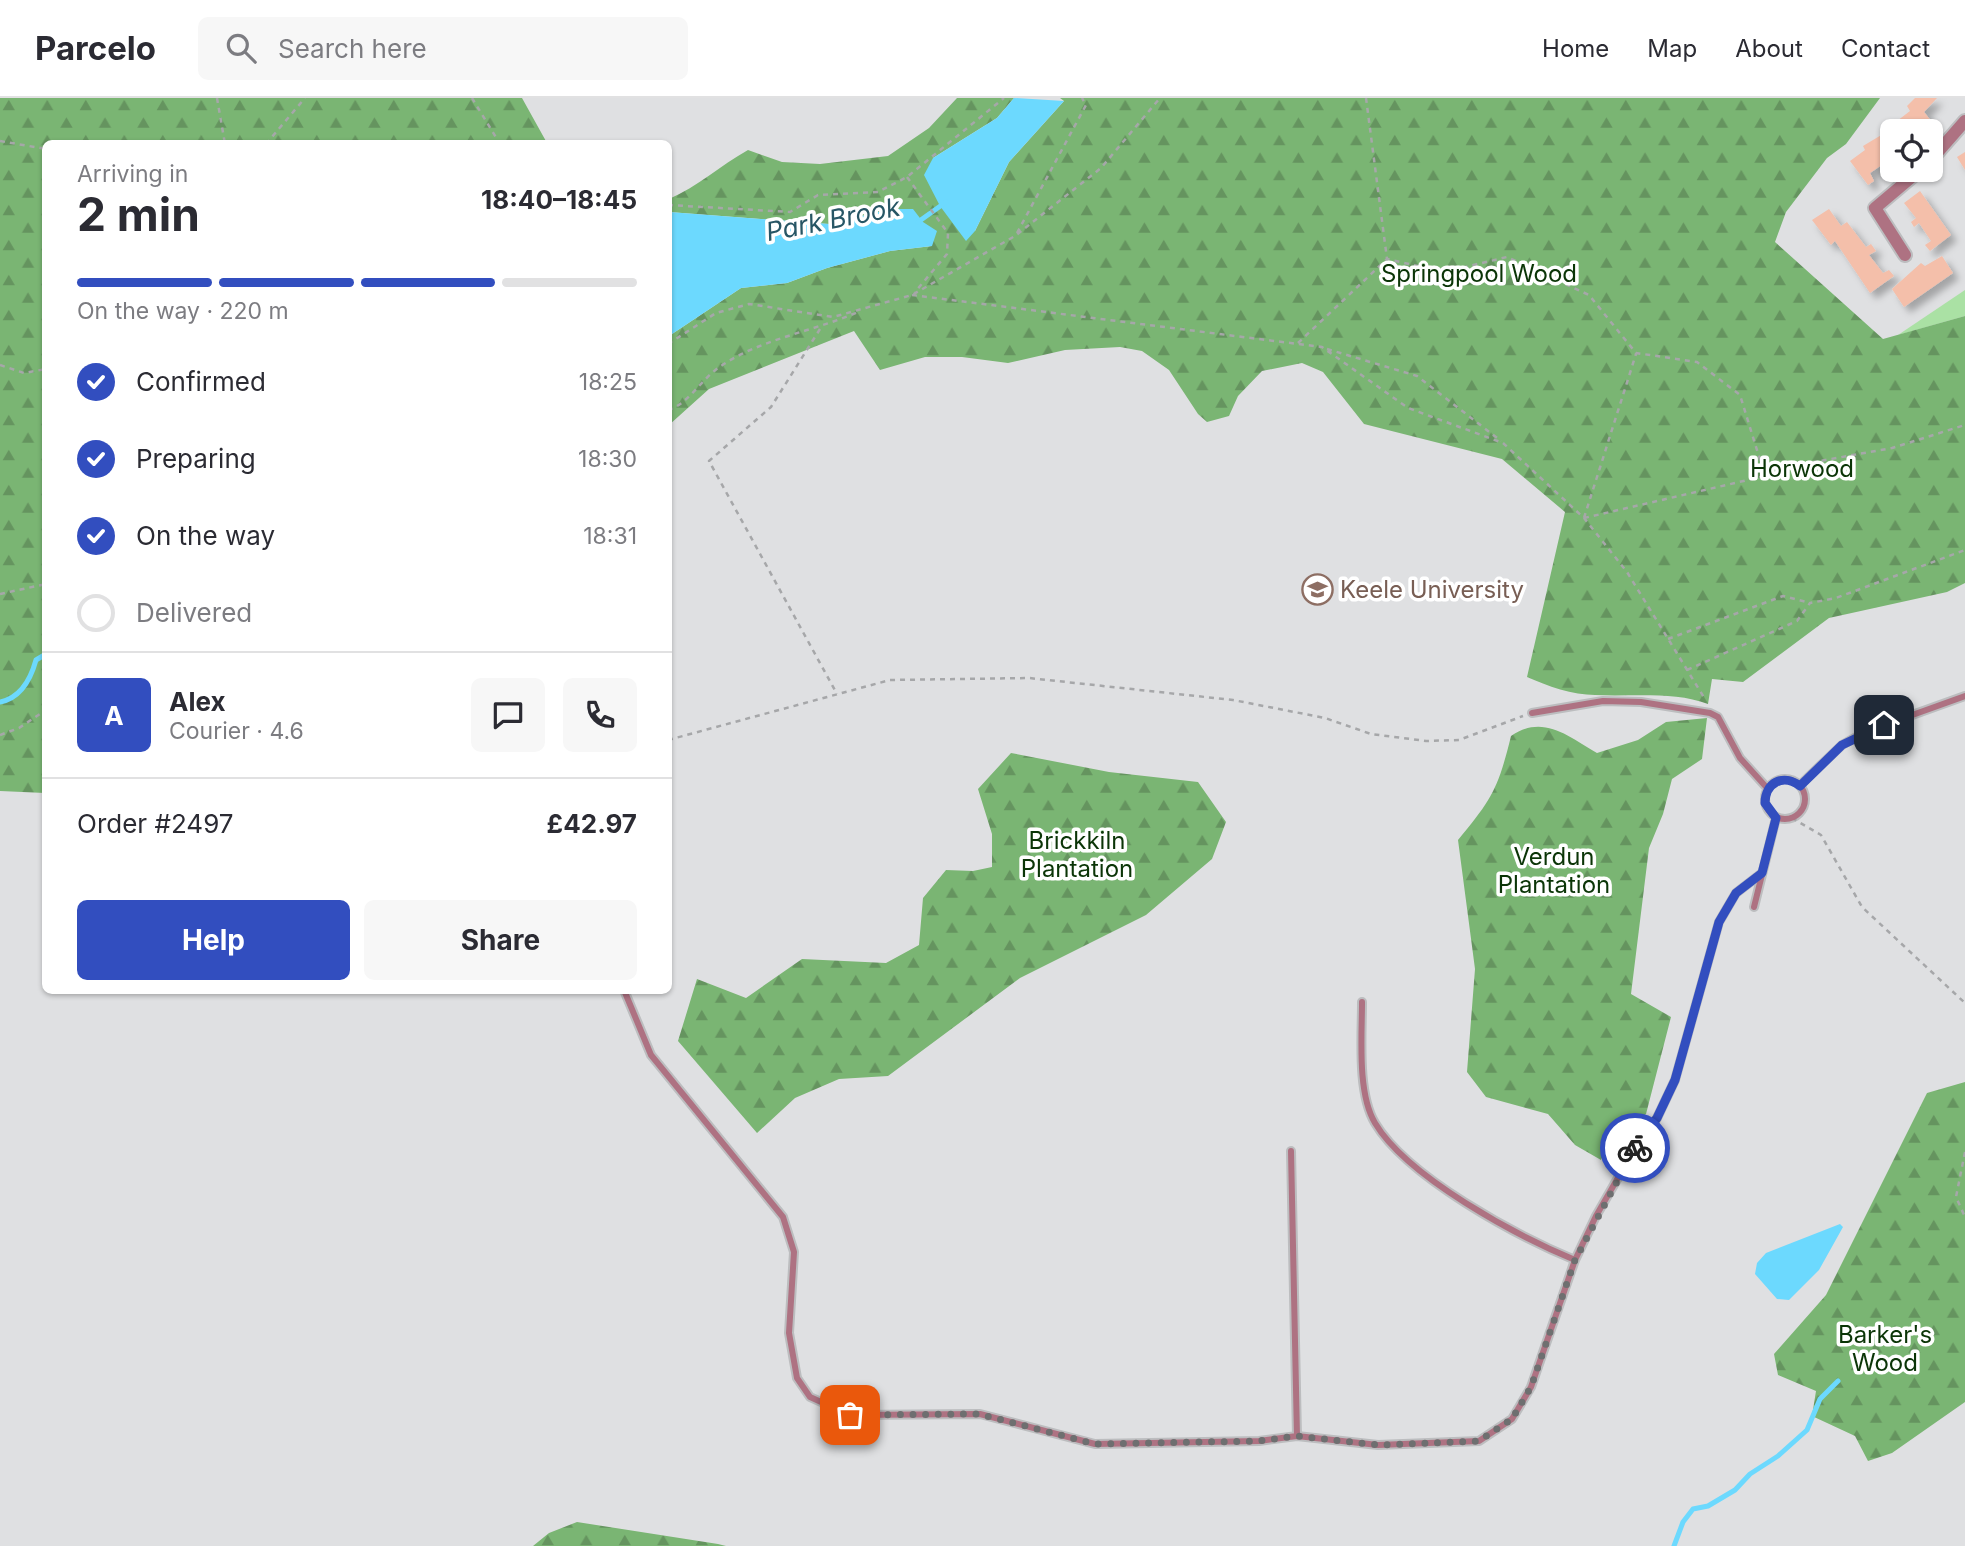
<!DOCTYPE html>
<meta charset="utf-8">
<style>
body{margin:0;font-family:Inter,sans-serif;background:#f7f7f7;color:#2b2b33;height:100vh;display:flex;flex-direction:column;font-size:26px;white-space:nowrap}
*{box-sizing:border-box;margin:0}
p{font-size:23px;color:#7c7c81}
.icon{flex:none;width:38px;height:38px;fill:none;stroke:currentColor;stroke-width:2;stroke-linecap:round;stroke-linejoin:round}
.map{position:relative;flex:1;overflow:hidden}
.side{position:absolute;left:42px;top:42px;width:630px;height:854px;display:flex;flex-direction:column;background:#fff;border-radius:10px;box-shadow:0 2px 5px #0004}
.side>*{flex:none}
.tools{position:absolute;left:1880px;top:21px;display:grid;gap:14px}
.tools a{display:grid;place-items:center;width:63px;height:63px;border-radius:10px;background:#fff;box-shadow:0 2px 5px #0004;font-size:35px}
.pin{position:absolute;display:grid;place-items:center;width:60px;height:60px;color:#fff;margin:-30px;border-radius:14px;box-shadow:0 4px 10px #0006}
.courier{position:absolute;display:grid;place-items:center;width:70px;height:70px;margin:-35px;border:5px solid #324ebf;border-radius:50%;background:#fff;color:#222;box-shadow:0 2px 9px #0007}
.overview em{font-style:normal;font-weight:700}
.overview div{display:flex;flex-direction:column-reverse}
.overview{display:flex;align-items:center;justify-content:space-between;height:119px;padding:0 35px}
h1{font-size:46px;font-weight:700;line-height:52px}
.bar{display:grid;grid-template-columns:repeat(4,1fr);gap:10px 7px;align-content:center;height:84px;padding:0 35px}
.bar i{height:9px;border-radius:5px;background:#e1e1e2}
.bar .active{background:#324ebf}
.bar p{grid-column:span 4}
.line{display:flex;align-items:center;gap:18px;padding:0 35px;border-top:2px solid #e1e1e2}
.line div{flex:1}
.round{display:grid;place-items:center;flex:none;width:74px;height:74px;border-radius:10px;background:#f7f7f7}
ol{padding:0 35px;list-style:none}
li{display:flex;align-items:center;gap:21px;height:77px}
li p{margin-inline-start:auto}
li .icon{padding:7px;border-radius:50%;background:#324ebf;color:#fff;stroke-width:4}
li:last-child{color:#7c7c81}
li i{width:38px;height:38px;border:4px solid #e1e1e2;border-radius:50%}
.primary-button{display:flex;gap:14px;margin-top:auto;padding:14px 35px}
.primary-button a{flex:1;height:80px;border-radius:10px;background:#324ebf;color:#fff;font-size:28px;font-weight:700;line-height:80px;text-align:center}
.primary-button a+a{background:#f7f7f7;color:#2b2b33}
header{display:flex;align-items:center;gap:42px;box-sizing:border-box;height:98px;padding:0 35px;background:#fff;border-bottom:2px solid #e1e1e2}
header strong{font-size:33px}
nav{display:flex;gap:38px;margin-inline-start:auto;font-size:24px}
.search{width:490px;height:63px;background:#f7f7f7;display:flex;align-items:center;gap:18px;box-sizing:border-box;padding:0 24px;border-radius:10px;color:#7c7c81;font-size:26px}
.map>svg:first-child{display:block}
</style>
<header>
<strong>Parcelo</strong>
<div class="search"><svg class="icon" aria-label="search" viewBox="0 0 24 24"><circle cx="10" cy="10" r="6"/><path d="M15 15l6 6"/></svg>Search here</div>
<nav><a>Home</a><a>Map</a><a>About</a><a>Contact</a></nav>
</header>
<div class="map">
<svg width="1965" height="1448" viewBox="0 0 1965 1448">
<defs>
<pattern id="forest-firs" width="22" height="20" patternUnits="userSpaceOnUse" patternTransform="scale(1.75)"><rect width="22" height="20" fill="#7ab573"/><path d="M5 1l3.5 6h-7zM16 11l3.5 6h-7z" fill="#65945f"/></pattern>
<filter id="shadow"><feDropShadow dx="6" dy="6" stdDeviation="3.5" flood-color="#0004"/></filter>
</defs>
<rect width="100%" height="100%" fill="#dfe0e2"/>
<path fill="#aae1a4" d="M1965 192V218L1898 237Z"/>
<path fill="url(#forest-firs)" d="M0 0H522L547 45 46 46 45 695 0 693Z
M957 0H1014L997 20 933 60 975 133 1009 64 1064 3 1060 0H1880L1846 46 1827 60 1786 114 1775 144 1883 241 1965 218V485L1947 494 1829 520 1743 584 1712 581 1708 606C1674 593 1631 599 1595 597 1573 597 1547 588 1527 579L1565 414 1502 361 1364 326 1323 274 1302 265 1262 273 1238 298 1229 318 1207 324 1198 316 1169 272 1142 253 1120 249 1065 252 1008 265 962 259H925L880 272 854 233 709 291 669 327V238L741 190 787 185 827 170 890 153 932 148 891 111 829 126 669 114V101C697 89 721 67 748 52L782 64 820 66 888 58 929 30Z
M1707 620 1702 661 1672 681 1663 716 1649 750 1631 896 1671 919 1646 1016 1607 1048 1601 1062 1575 1047 1548 1016 1486 999 1467 974 1475 871 1458 742C1492 701 1498 691 1511 638 1543 616 1568 638 1597 655L1638 642 1666 624Z
M1011 655 1109 674 1198 684 1226 724 1212 761 1146 817 1020 880 888 978 839 981 795 1000 757 1035 678 943 697 881 746 900 802 861 886 865 919 847 923 800 946 772 973 773 992 769V736L978 691Z
M1965 984V1304L1892 1355 1868 1363 1855 1338 1812 1318 1816 1293 1778 1277 1774 1256 1826 1197 1927 995Z
M577 1424 718 1446 726 1448H533L549 1435Z"/>
<path fill="#6cd9fe" d="M1014 0 1064 3 1009 64 975 133 966 143 940 108 924 77 933 60 997 20Z
M891 111H913L923 124 937 133 932 148 890 153 827 170 787 185 741 190 669 238V114L829 126Z
M1840 1126 1843 1129 1819 1172 1789 1202 1777 1201 1755 1176 1757 1165 1766 1155Z"/>
<g fill="none" stroke-linecap="round" stroke-linejoin="round">
<path stroke="#6cd9fe" stroke-width="5" d="M918 124 946 104
M0 604C21 600 31 580 36 562L46 556
M1674 1448 1683 1424 1693 1411 1708 1408 1735 1392 1750 1376 1778 1358 1807 1332 1820 1301 1838 1283"/>
</g>
<path fill="#f4bfaa" filter="url(#shadow)" d="M1915 0H1937L1924 14 1932 24 1923 31 1925 33H1892V67L1886 64 1870 75 1874 83 1868 87 1850 63 1865 52 1863 48 1898 27 1897 23 1910 13 1907 8Z
M1965 54V72L1957 59Z
M1920 93 1951 137 1930 153 1925 147 1931 143 1919 125 1914 129 1911 124 1916 120 1904 105Z
M1829 111 1841 128 1847 124 1866 149 1871 146 1876 153 1869 157 1883 175 1889 172 1894 178 1870 195 1835 143 1831 147 1812 122Z
M1942 158 1953 175 1904 209 1892 191 1921 165 1925 168Z"/>
<g fill="none" stroke-linecap="round" stroke-linejoin="round">
<defs>
<path id="service" d="M1532 615 1603 603 1641 604 1710 615 1718 619 1740 660 1768 691
M1765 701a20 20 0 1 1 40 0a20 20 0 1 1-40 0Z
M1800 687 1842 647 1865 634 1965 598
M1754 809 1776 720
M624 892 651 957 783 1119 794 1154 789 1235 797 1280 810 1299 850 1317 980 1316 1095 1346 1259 1343 1297 1338
M1362 904C1362 938 1357 995 1375 1025 1407 1079 1517 1138 1575 1162L1596 1118 1634 1052 1657 1020 1675 982 1719 824 1736 795 1762 775
M1291 1053 1297 1338 1378 1347 1479 1343 1512 1321 1531 1289 1575 1162"/>
<path id="minor" d="M1930 63 1965 23
M1905 157 1875 110 1920 72"/>
</defs>
<use href="#service" stroke="#bcbdbf" stroke-width="10"/>
<use href="#minor" stroke="#bcbdbf" stroke-width="16"/>
<path stroke="#a6a7a9" stroke-width="2.5" stroke-dasharray="5 5" stroke-linecap="butt" d="M217 0 225 46
M472 0 500 46
M1366 0 1387 161 1444 174 1507 159 1589 197 1636 255 1697 264 1740 297 1765 378 1803 366 1892 350 1965 327
M0 43 46 51
M266 46 305 0
M907 79 948 135 947 156 915 194
M668 107 790 114 818 97 878 94 907 79 1004 0
M1017 135 1086 7 1082 0
M912 197 1322 249 1408 310 1503 345 1584 420 1627 474 1705 601
M820 231 771 309 709 363 837 596
M1298 245 1387 161
M668 246 716 215 749 206 833 219 912 197 1015 138 1101 70 1160 0
M1327 251 1417 278 1501 343
M0 267 24 275 46 271
M668 312C687 307 702 281 718 270 759 241 812 234 858 214
M1584 420 1765 378
M1584 420 1636 256
M0 496 46 486
M1668 541 1783 498 1810 505
M1687 572 1797 523 1810 505 1836 500 1965 452
M0 637 19 630 46 612
M668 642 890 582 1029 580 1233 602 1325 620 1371 636 1426 643 1459 642 1523 618
M1792 720 1821 737 1862 809 1965 905
M1965 1054 1956 1099 1965 1119"/>
<use href="#service" stroke="#ae7282" stroke-width="6"/>
<use href="#minor" stroke="#ae7282" stroke-width="12"/>
</g>
<g fill="none" stroke-linecap="round" stroke-linejoin="round">
<path stroke="#6e6f70" stroke-width="7" stroke-dasharray="0 12.6" d="M850 1317 979 1316 1095 1346 1259 1343 1297 1338 1378 1347 1479 1343 1512 1321 1531 1289 1575 1162 1635 1050"/>
<path stroke="#324ebf" stroke-width="9" d="M1635 1050 1657 1020 1675 982 1719 824 1736 795 1762 775 1776 720 1765 705C1765 685 1783 675 1800 688L1842 647 1884 627"/>
</g>
<defs>
<symbol id="university-ring" viewBox="-11 -11 22 22"><circle r="9.5" fill="#fff" stroke="#8d6e63" stroke-width="1.5"/><path d="M0-5L7-2L0 1L-7-2ZM-4 1L0 2.5L4 1V4Q0 6-4 4Z" fill="#8d6e63"/></symbol>
</defs>
<g fill-rule="evenodd">
<use href="#university-ring" x="1300" y="474" width="35" height="35"/>
</g>
<g text-anchor="middle" dominant-baseline="central" stroke-width="7" stroke-linejoin="round" paint-order="stroke">
<g font-size="24" fill="#0b3507" stroke="#fff">
<text x="1479" y="175">Springpool Wood</text>
<text x="1802" y="370">Horwood</text>
<text x="1077" y="742">Brickkiln<tspan x="1077" dy="28">Plantation</tspan></text>
<text x="1554" y="758">Verdun<tspan x="1554" dy="28">Plantation</tspan></text>
<text x="1885" y="1236">Barker's<tspan x="1885" dy="28">Wood</tspan></text>
</g>
<g font-size="24" fill="#785e54" stroke="#fff" text-anchor="start">
<text x="1340" y="491">Keele University</text>
</g>
<g font-size="26" font-style="italic" fill="#275665" stroke="#fff">
<text transform="translate(833 121) rotate(-11)">Park Brook</text>
</g>
</g>
</svg>
<div class="tools">
<a><svg class="icon" aria-label="locate" viewBox="0 0 24 24"><circle cx="12" cy="12" r="6"/><path d="M12 2v4M12 18v4M2 12h4M18 12h4"/></svg></a>
</div>
<div class="pin" style="left:850px;top:1317px;background:#ea580c"><svg class="icon" aria-label="bag" viewBox="0 0 24 24"><path d="M5 8h14l-1 12H6zM9 8a3 3 0 0 1 6 0"/></svg></div>
<div class="pin" style="left:1884px;top:627px;background:#1f2937"><svg class="icon" aria-label="home" viewBox="0 0 24 24"><path d="M3 11l9-7 9 7M6 9v11h12V9"/></svg></div>
<div class="courier" style="left:1635px;top:1050px"><svg class="icon" aria-label="bike" viewBox="0 0 24 24"><circle cx="6" cy="16" r="4"/><circle cx="18" cy="16" r="4"/><path d="M6 16l4-8h5l3 8M10 8l3 8H6M13 5h3"/></svg></div>
<section class="side">
<div class="overview"><div><h1>2 min</h1><p>Arriving in</p></div><em>18:40–18:45</em></div>
<div class="bar"><i class="active"></i><i class="active"></i><i class="active"></i><i></i><p>On the way · 220 m</p></div>
<ol>
<li><svg class="icon" aria-label="check" viewBox="0 0 24 24"><path d="M5 12l5 5 9-10"/></svg>Confirmed<p>18:25</p></li>
<li><svg class="icon" aria-label="check" viewBox="0 0 24 24"><path d="M5 12l5 5 9-10"/></svg>Preparing<p>18:30</p></li>
<li><svg class="icon" aria-label="check" viewBox="0 0 24 24"><path d="M5 12l5 5 9-10"/></svg>On the way<p>18:31</p></li>
<li><i></i>Delivered</li>
</ol>
<div class="line" style="height:126px"><b class="round" style="background:#324ebf;color:#fff">A</b><div><b>Alex</b><p>Courier · 4.6</p></div><a class="round"><svg class="icon" aria-label="chat" viewBox="0 0 24 24"><path d="M4 5h16v11H9l-5 4z"/></svg></a><a class="round"><svg class="icon" aria-label="phone" viewBox="0 0 24 24"><path d="M5 4h4l2 5-3 2q2 4 5 5l2-3 5 2v4C11 20 4 13 5 4z"/></svg></a></div>
<div class="line" style="height:91px"><div>Order #2497</div><b>£42.97</b></div>
<div class="primary-button"><a>Help</a><a>Share</a></div>
</section>
</div>
